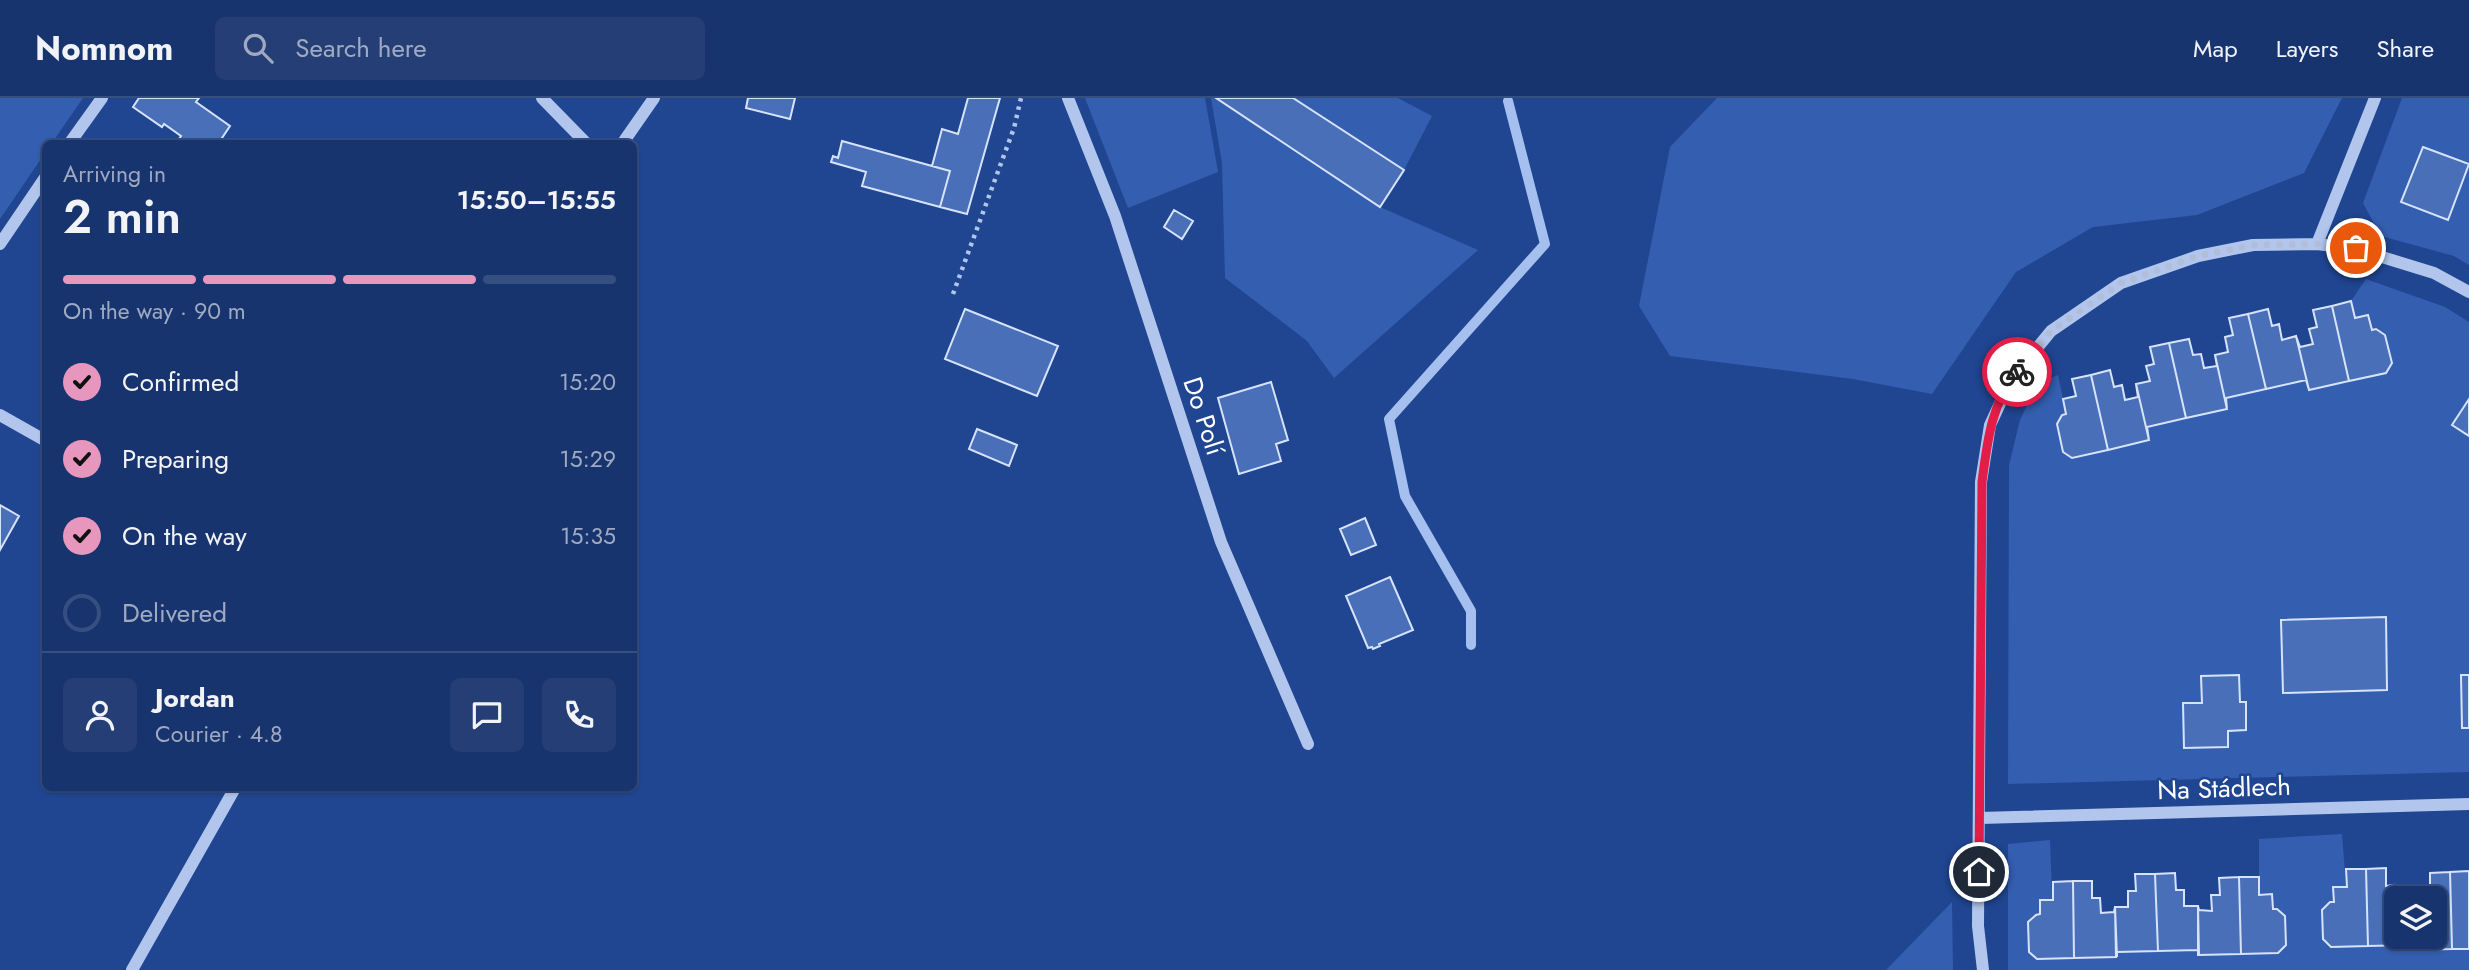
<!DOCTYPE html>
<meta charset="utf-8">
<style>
body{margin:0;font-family:Jost,sans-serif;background:#253f76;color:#f1f3f6;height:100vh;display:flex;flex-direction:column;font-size:26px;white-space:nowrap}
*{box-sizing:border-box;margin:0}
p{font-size:23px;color:#9faac2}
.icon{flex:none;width:38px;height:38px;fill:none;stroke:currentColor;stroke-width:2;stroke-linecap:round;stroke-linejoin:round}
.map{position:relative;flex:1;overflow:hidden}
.sheet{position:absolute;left:42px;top:42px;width:595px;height:651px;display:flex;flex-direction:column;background:#18346e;border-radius:10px;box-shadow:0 2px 5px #0004,0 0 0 2px #364f81}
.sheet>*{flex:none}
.tools{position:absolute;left:2384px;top:788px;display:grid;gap:14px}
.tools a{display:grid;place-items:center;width:63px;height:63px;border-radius:10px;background:#18346e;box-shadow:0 2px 5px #0004,0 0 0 2px #364f81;font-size:35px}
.pin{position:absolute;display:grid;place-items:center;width:60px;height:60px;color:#fff;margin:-30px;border:4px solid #fff;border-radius:50%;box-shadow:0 2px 7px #0007}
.courier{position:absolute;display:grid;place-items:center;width:70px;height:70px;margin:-35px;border:5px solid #e11d48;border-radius:50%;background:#fff;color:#222;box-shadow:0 2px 9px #0007}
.summary em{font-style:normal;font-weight:600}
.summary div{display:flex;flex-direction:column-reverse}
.summary{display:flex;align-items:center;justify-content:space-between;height:119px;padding:0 21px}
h1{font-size:46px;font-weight:600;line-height:52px}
.bar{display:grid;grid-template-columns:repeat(4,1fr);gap:10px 7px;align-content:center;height:84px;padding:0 21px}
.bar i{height:9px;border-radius:5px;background:#364f81}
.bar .selected{background:#e797bd}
.bar p{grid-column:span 4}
.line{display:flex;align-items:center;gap:18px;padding:0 21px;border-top:2px solid #364f81}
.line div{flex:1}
.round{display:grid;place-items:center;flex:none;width:74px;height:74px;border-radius:10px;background:#253f76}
ol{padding:0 21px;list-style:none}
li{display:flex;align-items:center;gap:21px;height:77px}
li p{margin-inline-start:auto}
li .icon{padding:7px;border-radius:50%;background:#e797bd;color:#111;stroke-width:4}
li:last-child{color:#9faac2}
li i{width:38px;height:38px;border:4px solid #364f81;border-radius:50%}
header{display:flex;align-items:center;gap:42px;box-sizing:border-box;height:98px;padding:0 35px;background:#18346e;border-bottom:2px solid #364f81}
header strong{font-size:33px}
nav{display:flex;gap:38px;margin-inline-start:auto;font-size:24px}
.search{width:490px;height:63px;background:#253f76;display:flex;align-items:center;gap:18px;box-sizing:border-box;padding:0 24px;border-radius:10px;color:#9faac2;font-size:26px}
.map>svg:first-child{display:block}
</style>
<header>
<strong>Nomnom</strong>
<div class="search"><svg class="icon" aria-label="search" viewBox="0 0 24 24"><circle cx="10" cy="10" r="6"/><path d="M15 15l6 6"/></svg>Search here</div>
<nav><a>Map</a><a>Layers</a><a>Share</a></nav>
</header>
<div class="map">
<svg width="2469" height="872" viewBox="0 0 2469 872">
<rect width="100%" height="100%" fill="#204692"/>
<path fill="#345eaf" d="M0 0H83L52 45 46 46 45 55 0 121Z
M1085 0H1205L1218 74 1128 110Z
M1211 0H1398L1432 18 1404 72 1380 109 1478 152 1334 280 1307 243 1225 180 1222 65Z
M1717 0H2342L2304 75 2197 117 2093 129 2016 174 1932 296 1853 281 1670 258 1639 208 1670 49Z
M2402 0H2469V167L2454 158 2381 138 2363 105Z
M2366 181 2445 209 2469 224V674L2008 686 2009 367 2020 322 2037 286 2058 277 2066 315 2138 299 2313 246 2351 203Z
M2342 736 2347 801 2396 809V838H2434L2469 809V872H2008V746L2050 742 2053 822 2114 814 2273 811 2272 796 2259 797V741Z
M1952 804 1953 872H1886Z"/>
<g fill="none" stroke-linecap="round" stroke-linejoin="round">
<path stroke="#a5c0ee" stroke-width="10" d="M1471 547V513L1405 398 1389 321 1545 146 1508 3"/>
</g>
<path fill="#496fb9" stroke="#d7e3fa" stroke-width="2" d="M139 0H199L196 4 230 28 218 46H186L179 41 181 38 164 26 162 29 133 9Z
M748 0H795L790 21 746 10Z
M968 0H1000L967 116 940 109 950 73 932 68 942 31 958 36Z
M1216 0H1293L1404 72 1380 109Z
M842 43 950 73 940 109 862 88 866 74 831 64 833 58 838 60Z
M2423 49 2469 66 2448 122 2401 104Z
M1174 112 1193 123 1182 141 1164 129Z
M2351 203 2355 220 2368 217 2372 232 2376 231 2385 237 2392 265 2386 275 2349 283 2332 208Z
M2332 208 2349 283 2309 292 2296 238 2300 249 2313 246 2309 231 2317 229 2313 212Z
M965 211 1058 248 1037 298 945 261Z
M2268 211 2272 228 2279 226 2282 242 2296 238 2309 292 2306 282 2266 291 2248 216Z
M2248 216 2266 291 2226 300 2227 311 2215 257 2228 254 2225 239 2233 237 2229 220Z
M2189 241 2193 257 2201 256 2204 270 2217 268 2215 257 2227 311 2186 320 2169 245Z
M2169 245 2186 320 2147 329 2149 342 2136 286 2150 283 2146 268 2154 266 2150 249Z
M2110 272 2114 289 2122 287 2125 302 2138 299 2136 286 2149 342 2108 352 2091 277Z
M2091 277 2108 352 2072 360 2063 354 2057 326 2062 317 2066 316 2063 301 2076 298 2072 281Z
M1271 284 1288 342 1276 346 1281 363 1239 376 1218 300Z
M2469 301V338L2452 327Z
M977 331 1017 347 1009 368 969 351Z
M0 407 19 418 0 452Z
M1365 420 1376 447 1351 457 1340 431Z
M1390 479 1413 532 1379 546 1380 548 1373 551 1372 549 1368 550 1346 498Z
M2386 519 2387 592 2283 595 2281 522Z
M2239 577 2240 604H2246V632L2228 633V649L2184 650 2183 605H2202L2201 578Z
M2461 577H2469V630H2462Z
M2386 770V788L2394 787 2396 838H2409V847L2368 848 2366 771Z
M2346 771H2366L2368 848 2331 849 2323 841 2322 812 2330 804H2334L2333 789H2347Z
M2469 773V851H2452L2450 774Z
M2450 774 2452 851 2409 852V838H2434V800H2422V792H2430V775Z
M2175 775 2176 792H2184V808H2198V858V852L2158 853 2155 776Z
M2135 776H2155L2158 853 2117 854V859L2115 809H2128V793H2136Z
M2239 779H2259V797L2272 796 2273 811H2277L2285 818 2286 847 2278 855 2241 856Z
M2239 779 2241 856 2199 857 2198 808 2199 812 2212 813 2211 797H2220L2219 780Z
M2073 783 2074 860 2037 861 2029 854 2028 824 2036 817 2040 816V802H2053V784Z
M2073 783H2092V800H2100L2101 815 2114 814 2115 809 2116 859 2074 860Z"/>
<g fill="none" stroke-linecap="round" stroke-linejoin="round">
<path stroke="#b2c6ed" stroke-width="4.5" stroke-dasharray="3.5 5" stroke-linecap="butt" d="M953 196 1014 30 1021 0"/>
<path stroke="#b2c6ed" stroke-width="12" d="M542 0 587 46
M1068 0 1115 118 1221 444 1308 646
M69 46 102 0
M622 46 654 0
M0 146 46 78
M2317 146 2375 0
M0 317 46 343
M1980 720 2469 706
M132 872 235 690
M1983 872 1978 828 1981 384 1990 327 2011 282 2051 233 2121 185 2198 158 2253 147 2317 146 2356 151 2434 175 2469 194"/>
</g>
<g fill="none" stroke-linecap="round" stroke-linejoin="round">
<path stroke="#b1bed9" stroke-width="7" stroke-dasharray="0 12.6" d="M2017 274 2051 233 2121 185 2198 158 2253 147 2317 146 2356 150"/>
<path stroke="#e11d48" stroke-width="9" d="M1979 774 1982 384C1987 346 1991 305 2017 274"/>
</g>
<g text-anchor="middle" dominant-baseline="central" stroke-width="5" stroke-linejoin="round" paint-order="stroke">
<g font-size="26" fill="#fff" stroke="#204692">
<text transform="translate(1204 318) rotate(72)">Do Polí</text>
<text transform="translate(2224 690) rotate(-2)">Na Stádlech</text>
</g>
</g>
</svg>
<div class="tools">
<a><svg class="icon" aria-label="layers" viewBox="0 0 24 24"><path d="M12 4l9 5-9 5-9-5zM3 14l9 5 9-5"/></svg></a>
</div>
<div class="pin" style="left:2356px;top:150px;background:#ea580c"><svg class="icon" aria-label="bag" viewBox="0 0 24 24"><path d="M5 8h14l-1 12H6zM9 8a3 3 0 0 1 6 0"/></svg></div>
<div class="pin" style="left:1979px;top:774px;background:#1f2937"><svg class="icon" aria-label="home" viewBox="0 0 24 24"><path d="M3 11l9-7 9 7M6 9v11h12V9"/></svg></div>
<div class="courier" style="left:2017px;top:274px"><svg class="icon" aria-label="bike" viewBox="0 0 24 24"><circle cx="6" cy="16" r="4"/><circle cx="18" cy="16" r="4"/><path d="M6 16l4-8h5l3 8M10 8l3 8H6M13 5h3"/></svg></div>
<section class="sheet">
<div class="summary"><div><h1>2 min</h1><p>Arriving in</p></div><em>15:50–15:55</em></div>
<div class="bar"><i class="selected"></i><i class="selected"></i><i class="selected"></i><i></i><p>On the way · 90 m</p></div>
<ol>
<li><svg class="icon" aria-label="check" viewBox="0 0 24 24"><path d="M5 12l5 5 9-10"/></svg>Confirmed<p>15:20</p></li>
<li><svg class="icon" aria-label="check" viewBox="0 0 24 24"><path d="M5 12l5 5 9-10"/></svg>Preparing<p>15:29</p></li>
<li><svg class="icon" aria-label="check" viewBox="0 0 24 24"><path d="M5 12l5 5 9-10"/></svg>On the way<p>15:35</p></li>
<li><i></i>Delivered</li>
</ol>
<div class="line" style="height:126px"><a class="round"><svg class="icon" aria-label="person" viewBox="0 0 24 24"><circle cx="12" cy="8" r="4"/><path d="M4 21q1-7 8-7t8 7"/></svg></a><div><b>Jordan</b><p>Courier · 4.8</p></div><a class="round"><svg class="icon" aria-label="chat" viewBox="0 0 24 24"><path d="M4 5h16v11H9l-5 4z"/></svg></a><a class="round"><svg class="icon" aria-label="phone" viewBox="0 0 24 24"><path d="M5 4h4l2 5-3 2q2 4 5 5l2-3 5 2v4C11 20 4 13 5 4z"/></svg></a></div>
</section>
</div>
